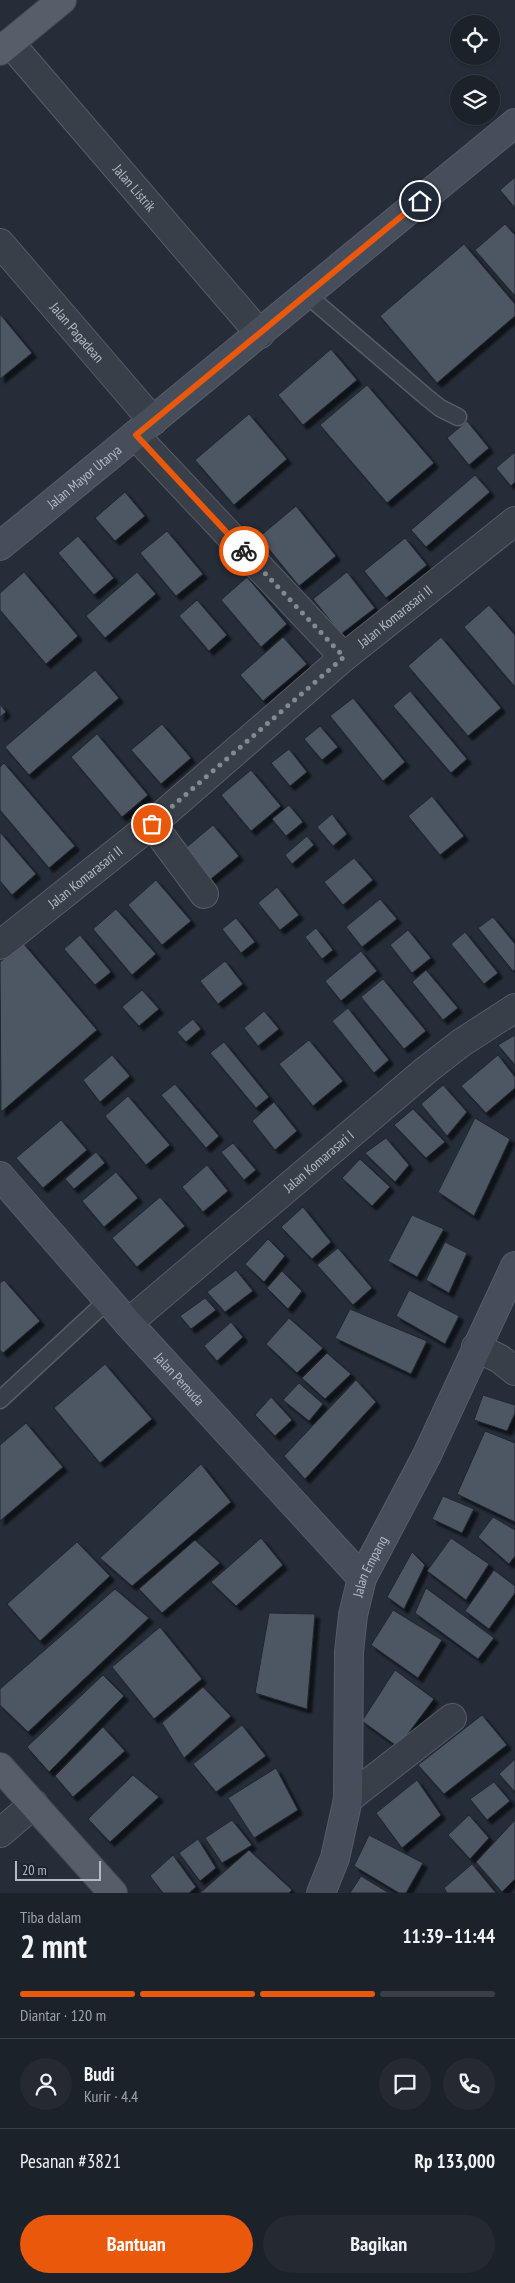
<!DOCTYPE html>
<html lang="id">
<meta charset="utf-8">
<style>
body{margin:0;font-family:"PT Sans Narrow",sans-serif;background:#252a32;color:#f1f3f6;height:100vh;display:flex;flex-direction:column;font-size:19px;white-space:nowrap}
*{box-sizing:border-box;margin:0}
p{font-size:16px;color:#a0a4a8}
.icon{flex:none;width:28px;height:28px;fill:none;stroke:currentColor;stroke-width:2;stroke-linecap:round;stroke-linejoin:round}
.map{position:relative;height:1893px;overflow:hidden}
.panel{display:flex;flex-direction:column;background:#1c222a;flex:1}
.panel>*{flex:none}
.buttons{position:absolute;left:450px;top:15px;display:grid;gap:10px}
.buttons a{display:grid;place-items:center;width:50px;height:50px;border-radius:50%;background:#1c222a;box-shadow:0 1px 4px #0004,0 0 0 1px #3a3f47;font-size:25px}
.scale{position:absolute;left:15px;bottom:12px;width:86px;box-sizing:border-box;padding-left:5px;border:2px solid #b4bac4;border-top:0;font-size:14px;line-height:18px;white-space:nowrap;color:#b4bac4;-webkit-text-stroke:4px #1e242e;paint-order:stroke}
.pin{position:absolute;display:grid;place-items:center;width:42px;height:42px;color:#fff;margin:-21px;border:2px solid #fff;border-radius:50%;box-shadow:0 1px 5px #0007}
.courier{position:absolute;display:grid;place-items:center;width:50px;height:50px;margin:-25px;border:4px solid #ea580c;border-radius:50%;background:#fff;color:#222;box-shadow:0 1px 6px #0007}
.head em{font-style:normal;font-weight:600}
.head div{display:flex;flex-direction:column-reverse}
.head{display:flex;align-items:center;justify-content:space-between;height:85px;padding:0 20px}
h1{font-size:32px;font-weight:600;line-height:38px}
.bar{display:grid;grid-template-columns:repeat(4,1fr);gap:8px 5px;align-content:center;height:60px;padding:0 20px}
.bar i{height:6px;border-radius:4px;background:#3a3f47}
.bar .on{background:#ea580c}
.bar p{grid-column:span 4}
.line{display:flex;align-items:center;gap:12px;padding:0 20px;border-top:1px solid #3a3f47}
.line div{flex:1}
.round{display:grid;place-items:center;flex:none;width:52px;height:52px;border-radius:26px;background:#252a32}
.button{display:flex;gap:10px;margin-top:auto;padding:10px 20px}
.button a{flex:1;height:58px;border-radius:30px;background:#ea580c;color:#fff;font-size:20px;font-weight:600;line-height:58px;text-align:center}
.button a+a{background:#252a32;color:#f1f3f6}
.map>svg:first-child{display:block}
</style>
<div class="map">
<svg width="515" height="1893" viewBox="0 0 515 1893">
<defs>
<filter id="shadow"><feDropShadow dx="4.5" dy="4.5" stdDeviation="1" flood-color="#0009"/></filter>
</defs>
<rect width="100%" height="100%" fill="#252d38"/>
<path fill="#4e5763" stroke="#202630" filter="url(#shadow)" d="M515 177V208L500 190Z
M505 224 515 235V296L475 250Z
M464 244 515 304V316L437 383 380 316Z
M0 314 32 353 0 379Z
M331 349 357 380 303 425 278 395Z
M367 385 434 463 387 503 320 425Z
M249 414 287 459 234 505 195 460Z
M467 421 489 448 469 465 447 438Z
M515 452V482L511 486 496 468Z
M475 475 490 492 426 547 411 530Z
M125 492 145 516 115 541 95 518Z
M296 506 336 556 299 586 259 537Z
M167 531 203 574 176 596 140 553Z
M78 536 114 578 94 595 58 553Z
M405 538 427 565 386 598 364 571Z
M24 572 78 636 46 664 0 610V593Z
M137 572 156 594 105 638 86 616Z
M347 572 375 608 341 634 313 599Z
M247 577 287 624 261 647 221 600Z
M197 600 227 635 209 651 179 616Z
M489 605 515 635V687L464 627Z
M283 637 307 664 263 701 240 675Z
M441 637 501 708 468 736 408 666Z
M95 670 119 698 29 775 5 747Z
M410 691 467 759 451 773 393 706Z
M353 698 405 762 383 781 330 716Z
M0 704 6 712 0 717Z
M162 724 191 758 161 784 131 750Z
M320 726 338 747 322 760 304 739Z
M97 734 148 795 122 817 71 757Z
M289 749 307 772 290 786 271 763Z
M4 763 75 846 49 868 0 810V767Z
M251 770 281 806 251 831 221 795Z
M432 796 464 836 440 855 408 816Z
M289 805 303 822 286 836 272 819Z
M332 814 347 834 333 846 317 827Z
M213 825 239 856 206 883 181 852Z
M0 832 36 874 12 895 0 881Z
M307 836 314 845 292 864 285 855Z
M354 858 373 880 343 905 324 882Z
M156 880 191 921 162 945 128 905Z
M277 887 299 915 280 930 258 903Z
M380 899 397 919 362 947 346 927Z
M116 909 156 954 132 975 93 929Z
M493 917 515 944V970L513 971 478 928Z
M236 918 255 942 241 953 222 929Z
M316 928 333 950 322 959 305 937Z
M408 930 431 958 412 973 390 945Z
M465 932 498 973 484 984 451 944Z
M80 935 111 972 95 985 64 949Z
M23 943 97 1030 1 1112 0 962Z
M361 951 377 971 341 1001 325 981Z
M225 961 243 984 218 1004 200 981Z
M426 970 458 1008 443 1020 412 982Z
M383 979 426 1031 404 1049 361 997Z
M142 990 159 1009 139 1026 122 1007Z
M348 1008 389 1060 374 1073 332 1021Z
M264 1011 279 1029 258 1046 244 1028Z
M193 1019 201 1029 186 1042 177 1032Z
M515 1035V1065L498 1045Z
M309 1040 343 1081 313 1106 279 1064Z
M224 1042 269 1097 256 1108 210 1053Z
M112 1055 130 1076 100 1102 83 1080Z
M498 1055 515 1077V1088L486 1113 461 1086Z
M175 1084 219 1136 206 1148 161 1095Z
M443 1085 467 1112 447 1136 421 1104Z
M128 1096 170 1145 146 1165 105 1116Z
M274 1102 297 1131 275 1150 252 1121Z
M413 1109 445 1142 426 1158 394 1125Z
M475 1118 510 1139 474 1216 438 1192Z
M61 1120 87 1150 43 1188 16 1158Z
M386 1138 409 1165 395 1182 365 1153Z
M233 1143 256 1170 244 1180 221 1152Z
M96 1152 105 1163 74 1189 65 1179Z
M360 1159 390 1187 372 1206 342 1178Z
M207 1165 228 1191 203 1212 182 1187Z
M116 1172 138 1198 104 1227 82 1201Z
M160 1197 185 1226 137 1267 112 1238Z
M303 1207 331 1242 312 1259 281 1227Z
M412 1215 444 1229 417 1277 388 1261Z
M268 1239 285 1256 264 1282 245 1264Z
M445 1242 467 1253 449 1293 426 1280Z
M338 1248 372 1288 353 1305 317 1265Z
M236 1270 253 1291 225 1312 207 1292Z
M282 1271 302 1291 288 1309 267 1288Z
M4 1280 40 1321 3 1353 0 1350V1283Z
M409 1290 459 1316 445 1344 396 1316Z
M205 1298 216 1310 191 1329 180 1316Z
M350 1309 427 1341 411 1374 335 1338Z
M289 1318 323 1348 297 1373 266 1344Z
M231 1322 243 1337 217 1361 204 1346Z
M327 1353 351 1374 325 1399 302 1378Z
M105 1364 152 1419 100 1463 54 1408Z
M356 1380 376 1402 305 1479 284 1456Z
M299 1383 323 1404 309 1421 283 1400Z
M483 1395 515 1405V1413L507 1431 474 1420Z
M271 1397 292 1420 275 1436 255 1415Z
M26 1423 63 1467 0 1521V1445Z
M485 1431 515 1443V1522L457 1494Z
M201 1464 231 1502 132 1586 100 1558Z
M443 1496 474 1509 462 1533 432 1519Z
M493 1517 515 1530V1556L509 1564 478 1537Z
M261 1538 283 1565 236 1606 211 1582Z
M451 1538 489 1564 466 1600 427 1571Z
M195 1540 220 1563 162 1613 139 1589Z
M77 1542 110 1576 40 1641 7 1604Z
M412 1552 425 1565 404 1609 387 1597Z
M494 1570 515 1586V1593L489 1629 465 1611Z
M426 1588 494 1638 478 1659 415 1613Z
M115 1589 149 1618 28 1732 0 1705V1689Z
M393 1610 442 1640 418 1678 371 1645Z
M269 1613 315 1614 307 1709 255 1693Z
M160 1627 202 1679 154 1719 112 1667Z
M395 1670 434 1699 398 1747 362 1721Z
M103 1675 124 1696 49 1772 27 1747Z
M203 1687 231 1716 184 1758 162 1723Z
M482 1715 507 1745 444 1794 418 1765Z
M242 1725 266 1756 216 1792 193 1764Z
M103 1727 125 1751 73 1797 55 1776Z
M515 1759V1792L499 1774Z
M276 1768 298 1810 254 1838 228 1798Z
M133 1775 159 1797 110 1842 88 1819Z
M417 1780 441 1815 402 1848 376 1813Z
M494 1782 510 1801 487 1820 470 1799Z
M469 1815 489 1838 470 1859 448 1835Z
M232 1820 252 1845 222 1863 205 1838Z
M515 1820V1879L502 1892 476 1862Z
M369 1835 423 1863 406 1893H399L354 1866Z
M198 1839 216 1868 200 1881 179 1853Z
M249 1850 292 1890 289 1893H200Z
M173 1855 196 1887 189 1893H163L150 1876Z
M472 1864 496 1893H447L444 1888Z
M361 1876 389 1893H350Z"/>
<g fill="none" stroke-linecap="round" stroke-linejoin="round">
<defs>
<path id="lane" d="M307 295 424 395 440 408 458 417
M0 1400 108 1300"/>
<g id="street">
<path id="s1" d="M10 43 260 334"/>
<path id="s2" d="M0 243 153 421"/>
<path d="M135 435 344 657"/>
<path d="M152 824 204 894"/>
<path id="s3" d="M0 945 152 824 344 657 515 521"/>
<path id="s4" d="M128 1323 425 1071 461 1043 515 1008"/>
<path d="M476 1347 500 1359 515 1371"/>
<path d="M348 1799 452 1718"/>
<path d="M0 1833 34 1804"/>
</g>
<g id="secondary">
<path id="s5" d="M0 546 515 123"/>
<path id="s6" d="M0 1176 128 1323 362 1578"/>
<path id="s7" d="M321 1893 335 1858 348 1799 349 1652 353 1615 362 1578 427 1455 515 1266"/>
</g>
<path id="primary" d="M0 51 62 0
M0 1767 113 1893"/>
</defs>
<use href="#lane" stroke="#575d67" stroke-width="19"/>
<use href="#street" stroke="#575d67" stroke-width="30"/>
<use href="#secondary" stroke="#575d67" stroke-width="30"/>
<use href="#primary" stroke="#424852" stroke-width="30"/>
<use href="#lane" stroke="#393f49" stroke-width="16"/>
<use href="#street" stroke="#393f49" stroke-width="28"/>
<use href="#secondary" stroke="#474e5b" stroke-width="28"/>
<use href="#primary" stroke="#575e69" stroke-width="28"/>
</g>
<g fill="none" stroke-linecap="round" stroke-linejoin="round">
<path stroke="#828993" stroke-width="5" stroke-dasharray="0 9" d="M152 824 344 657 244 551"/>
<path stroke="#ea580c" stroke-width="6" d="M244 551 136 435 420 201"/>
</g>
<g text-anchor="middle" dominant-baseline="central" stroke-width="5" stroke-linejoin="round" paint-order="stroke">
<g font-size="14" fill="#b4bac4" stroke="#1e242e">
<text stroke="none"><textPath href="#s1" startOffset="191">Jalan Listrik</textPath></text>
<text stroke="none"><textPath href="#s2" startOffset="118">Jalan Pagadean</textPath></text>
<text stroke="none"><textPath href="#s5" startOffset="109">Jalan Mayor Utarya</textPath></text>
<text stroke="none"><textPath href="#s3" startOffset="514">Jalan Komarasari II</textPath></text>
<text stroke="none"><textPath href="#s3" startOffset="109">Jalan Komarasari II</textPath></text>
<text stroke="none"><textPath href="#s4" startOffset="250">Jalan Komarasari I</textPath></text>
<text stroke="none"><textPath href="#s6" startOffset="271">Jalan Pemuda</textPath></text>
<text stroke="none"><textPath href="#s7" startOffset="334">Jalan Empang</textPath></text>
</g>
</g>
</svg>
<div class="buttons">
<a><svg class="icon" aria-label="locate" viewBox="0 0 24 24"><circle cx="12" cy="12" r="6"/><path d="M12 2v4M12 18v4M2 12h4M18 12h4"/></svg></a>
<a><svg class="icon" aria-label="layers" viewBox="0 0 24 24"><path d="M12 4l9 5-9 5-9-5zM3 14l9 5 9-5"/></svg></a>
</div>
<div class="scale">20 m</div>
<div class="pin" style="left:152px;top:824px;background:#ea580c"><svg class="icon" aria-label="bag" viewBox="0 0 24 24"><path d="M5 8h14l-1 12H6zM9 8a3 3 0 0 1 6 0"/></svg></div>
<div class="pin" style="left:420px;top:201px;background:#1f2937"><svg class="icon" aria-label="home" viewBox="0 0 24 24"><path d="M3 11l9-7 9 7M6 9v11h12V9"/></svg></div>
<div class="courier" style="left:244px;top:551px"><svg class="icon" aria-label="bike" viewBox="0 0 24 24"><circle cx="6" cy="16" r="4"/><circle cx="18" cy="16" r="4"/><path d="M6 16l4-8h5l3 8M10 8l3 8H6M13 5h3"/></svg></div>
</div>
<section class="panel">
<div class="head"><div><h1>2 mnt</h1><p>Tiba dalam</p></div><em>11:39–11:44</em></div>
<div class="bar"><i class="on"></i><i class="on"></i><i class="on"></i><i></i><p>Diantar · 120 m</p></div>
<div class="line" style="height:90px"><a class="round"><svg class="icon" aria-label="person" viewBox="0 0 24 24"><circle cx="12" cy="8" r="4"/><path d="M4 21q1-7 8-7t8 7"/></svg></a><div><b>Budi</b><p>Kurir · 4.4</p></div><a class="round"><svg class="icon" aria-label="chat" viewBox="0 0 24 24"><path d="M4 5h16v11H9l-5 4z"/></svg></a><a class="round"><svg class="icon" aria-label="phone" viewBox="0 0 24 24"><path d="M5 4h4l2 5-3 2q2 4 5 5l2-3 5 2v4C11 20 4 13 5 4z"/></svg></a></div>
<div class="line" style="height:65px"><div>Pesanan #3821</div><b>Rp 133,000</b></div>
<div class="button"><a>Bantuan</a><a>Bagikan</a></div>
</section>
